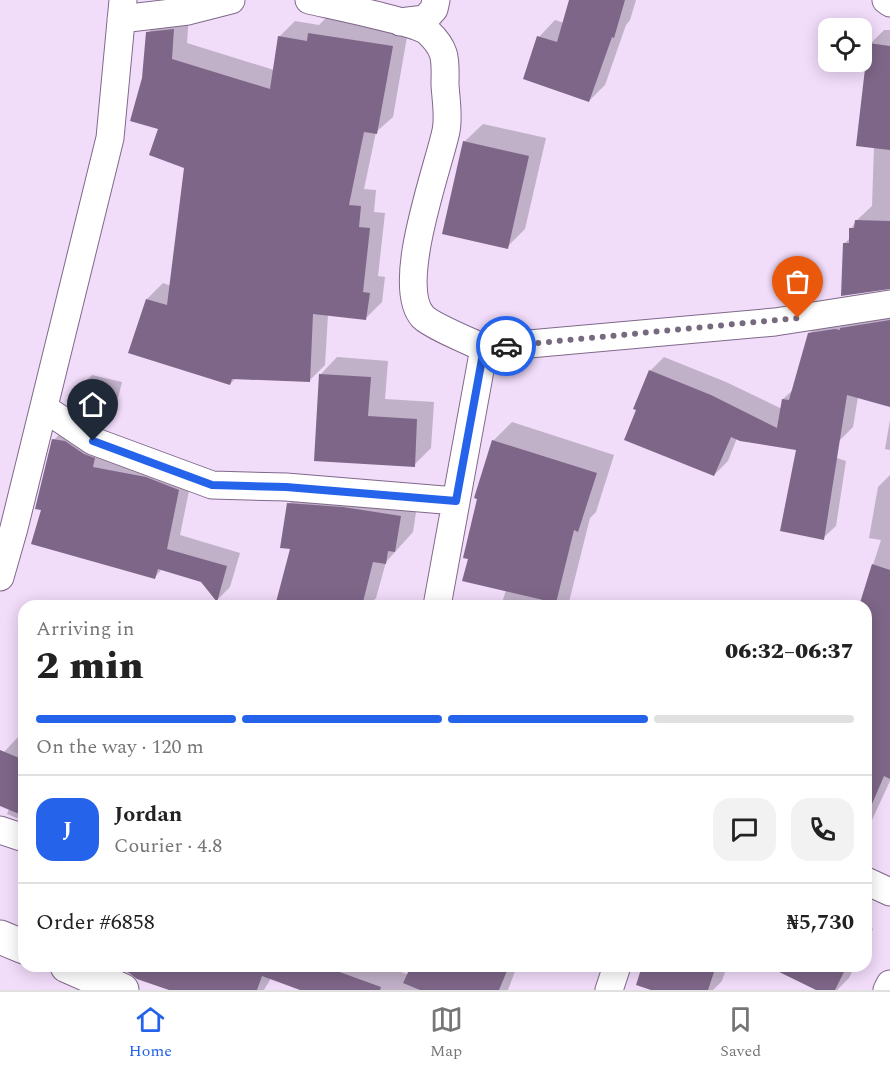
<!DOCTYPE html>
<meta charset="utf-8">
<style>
body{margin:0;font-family:Spectral,serif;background:#f2f2f2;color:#222;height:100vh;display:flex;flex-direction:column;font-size:22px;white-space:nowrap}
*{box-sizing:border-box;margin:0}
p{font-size:20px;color:#767676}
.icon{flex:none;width:33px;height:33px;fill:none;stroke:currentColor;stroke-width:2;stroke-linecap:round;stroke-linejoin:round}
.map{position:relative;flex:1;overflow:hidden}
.sheet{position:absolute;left:18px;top:600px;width:854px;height:372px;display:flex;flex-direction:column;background:#fff;border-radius:18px;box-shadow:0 3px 15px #0003}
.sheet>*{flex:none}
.fabs{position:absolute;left:818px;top:18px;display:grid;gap:12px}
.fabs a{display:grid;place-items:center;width:54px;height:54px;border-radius:12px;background:#fff;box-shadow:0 3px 15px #0003;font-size:30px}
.pin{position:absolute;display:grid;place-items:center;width:51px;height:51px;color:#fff;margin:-62px -26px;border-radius:50% 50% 50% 0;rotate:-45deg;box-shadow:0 0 6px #0007}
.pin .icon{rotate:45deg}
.courier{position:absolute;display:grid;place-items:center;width:60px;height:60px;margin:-30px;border:4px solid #2563eb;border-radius:50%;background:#fff;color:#222;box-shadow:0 2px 8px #0007}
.head em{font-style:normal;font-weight:800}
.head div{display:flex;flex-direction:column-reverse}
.head{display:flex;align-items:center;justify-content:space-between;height:102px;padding:0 18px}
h1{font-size:39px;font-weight:800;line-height:45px}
.bar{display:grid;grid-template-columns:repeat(4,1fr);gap:9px 6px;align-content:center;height:72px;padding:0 18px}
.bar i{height:8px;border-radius:4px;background:#e0e0e0}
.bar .active{background:#2563eb}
.bar p{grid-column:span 4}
.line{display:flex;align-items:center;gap:15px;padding:0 18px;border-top:2px solid #e0e0e0}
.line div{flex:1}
.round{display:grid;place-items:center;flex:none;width:63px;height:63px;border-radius:18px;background:#f2f2f2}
.menu{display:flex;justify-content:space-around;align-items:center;height:84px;border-top:2px solid #e0e0e0;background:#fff;font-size:16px;color:#767676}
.menu a{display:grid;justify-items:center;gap:3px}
.menu .active{color:#2563eb}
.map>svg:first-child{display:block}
</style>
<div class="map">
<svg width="890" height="990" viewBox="0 0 890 990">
<rect width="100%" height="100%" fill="#f1dcfa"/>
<path fill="#0003" d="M570 0H636L630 20 626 25 605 85 589 101 539 37 555 20 564 23Z
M189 13 187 43 274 70 279 37 295 21 319 25 326 18 408 31 393 117 376 132 364 189 376 190 374 212 385 213 378 276 385 277 382 302 366 318 328 314 325 365 309 381 236 378 230 384 147 299 163 283 171 286 185 167 160 128 144 78 148 33 164 16Z
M884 30H890V274L845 243 850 238 851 229 856 221 872 206 874 146 870 44Z
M483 124 546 138 525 229 507 247 464 142Z
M890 308V406L858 397 853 427 839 441 816 451 846 461 836 526 823 538 806 450 737 438 728 461 714 475 650 371 664 357 726 382 782 409 783 399 793 390 809 334 823 319Z
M337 357 388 361 385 399 434 402 431 448 414 465 320 375Z
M92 375 122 382 114 414 102 426 80 387Z
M890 420V450L885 449Z
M512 422 614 455 596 512 590 518 568 606H501L506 590 493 441Z
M67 426 192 476 180 535 240 553 230 587 217 600 202 581 162 569 155 577 43 509 54 440Z
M890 475V781L866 833V606H860L881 540 869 538 878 487Z
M307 485 418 499 413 532 386 562 376 598 368 606H277L292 548 289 504Z
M20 735 24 737V821L7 814 9 809 0 805V761L4 752Z
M866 925 873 929 866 944Z
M148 966H385L409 975 414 966H517L508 990H304L271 978 264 990H174Z
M643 966H727L722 981 713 990H655Z
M770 966H855L849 978 837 990H819Z"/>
<path fill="#7e6688" d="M569 0H625L614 38 612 37 589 102 523 79 537 36 557 42Z
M174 29 172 59 270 89 278 36 307 41 308 33 393 46 377 134 364 132 349 205 361 206 359 227 370 228 363 292 370 293 366 320 313 314 310 382 232 379 230 385 128 353 146 299 167 305 184 168 149 155 158 129 130 121 142 78 146 32Z
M868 43 890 46V150L856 146Z
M463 141 529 156 508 249 442 234Z
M855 220 890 221V289L841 296 843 243H849V228H854Z
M890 320V407L847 395 824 540 780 531 796 450 740 441 731 437 714 476 624 440 636 410 633 409 649 370 711 395 777 428 782 399 789 400 808 333 835 329 840 330V328Z
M319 374 371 377 368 416 417 419 415 467 314 461Z
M78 386 111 394 102 428 73 408Z
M52 439 65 441 84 454 95 458 93 467 146 477 179 490 167 549 227 566 217 602 201 582 158 569 155 579 31 544 41 510 35 509Z
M492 440 597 473 578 532 574 530 556 603 462 581 468 559 463 558 477 499 474 498Z
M287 503 343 507 401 516 395 552 388 551 386 564 373 562 362 606H275L290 549 280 548Z
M872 564 890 570V779L884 776 866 818V724L872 705 866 703V606H859Z
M0 750 24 760V816L0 806Z
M114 966H323L381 987 380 990H300L262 976 257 990H169L137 979 129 973Z
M411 966H509L499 990H420L403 983Z
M642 966H716L708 990H651L636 985Z
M767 966H847L835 990H816Z"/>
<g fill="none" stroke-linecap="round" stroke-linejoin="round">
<defs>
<path id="street" d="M309 0C330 5 416 22 428 32 448 51 445 61 445 85 446 100 449 117 446 131 438 169 394 286 423 317 432 326 471 342 484 348L775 322 890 304
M886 0 890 3
M121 19 188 11 231 0
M400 22 425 19 434 9 436 0
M44 408 93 441 212 485 286 487 456 501
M0 577 14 528 110 138 123 0
M437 606 484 348
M0 830 24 838
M866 881 890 892
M609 990 617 966
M887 990 890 984"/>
<path id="secondary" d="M0 937 24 947
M67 966 122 990"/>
</defs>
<use href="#street" stroke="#80688a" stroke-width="29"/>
<use href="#secondary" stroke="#80688a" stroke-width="35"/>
<use href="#street" stroke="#fff" stroke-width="27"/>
<use href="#secondary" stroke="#fff" stroke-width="33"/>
</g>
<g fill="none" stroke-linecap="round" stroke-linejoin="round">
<path stroke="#776a7e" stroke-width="6" stroke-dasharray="0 10.8" d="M506 346 798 318"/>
<path stroke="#2563eb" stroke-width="8" d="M93 441 212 485 286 487 456 501 484 348 506 346"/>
</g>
</svg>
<div class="fabs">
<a><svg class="icon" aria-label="locate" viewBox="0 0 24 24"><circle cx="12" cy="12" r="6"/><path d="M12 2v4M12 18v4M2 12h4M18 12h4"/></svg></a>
</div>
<div class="pin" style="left:798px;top:318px;background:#ea580c"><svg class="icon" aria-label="bag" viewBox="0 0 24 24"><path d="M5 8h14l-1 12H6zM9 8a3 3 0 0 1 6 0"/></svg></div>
<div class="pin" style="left:93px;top:441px;background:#1f2937"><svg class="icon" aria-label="home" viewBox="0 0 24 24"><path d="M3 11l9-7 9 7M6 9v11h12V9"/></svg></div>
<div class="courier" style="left:506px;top:346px"><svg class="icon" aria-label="car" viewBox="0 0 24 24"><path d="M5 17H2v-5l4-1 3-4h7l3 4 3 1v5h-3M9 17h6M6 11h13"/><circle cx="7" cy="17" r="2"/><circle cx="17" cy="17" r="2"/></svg></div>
<section class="sheet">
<div class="head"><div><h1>2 min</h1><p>Arriving in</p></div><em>06:32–06:37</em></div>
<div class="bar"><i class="active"></i><i class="active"></i><i class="active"></i><i></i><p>On the way · 120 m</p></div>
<div class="line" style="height:108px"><b class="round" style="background:#2563eb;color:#fff">J</b><div><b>Jordan</b><p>Courier · 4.8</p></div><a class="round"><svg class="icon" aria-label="chat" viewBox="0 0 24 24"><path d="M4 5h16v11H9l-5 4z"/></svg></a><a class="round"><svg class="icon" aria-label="phone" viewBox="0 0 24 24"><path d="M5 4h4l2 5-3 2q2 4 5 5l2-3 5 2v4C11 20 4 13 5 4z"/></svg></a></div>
<div class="line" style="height:78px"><div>Order #6858</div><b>₦5,730</b></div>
</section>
</div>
<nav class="menu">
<a class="active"><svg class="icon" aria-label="home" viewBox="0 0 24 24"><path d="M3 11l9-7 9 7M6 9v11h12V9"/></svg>Home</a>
<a><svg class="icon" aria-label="map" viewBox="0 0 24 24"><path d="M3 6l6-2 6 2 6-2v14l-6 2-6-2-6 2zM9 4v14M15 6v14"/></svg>Map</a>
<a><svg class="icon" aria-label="saved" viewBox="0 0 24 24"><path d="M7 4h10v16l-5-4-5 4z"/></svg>Saved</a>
</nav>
